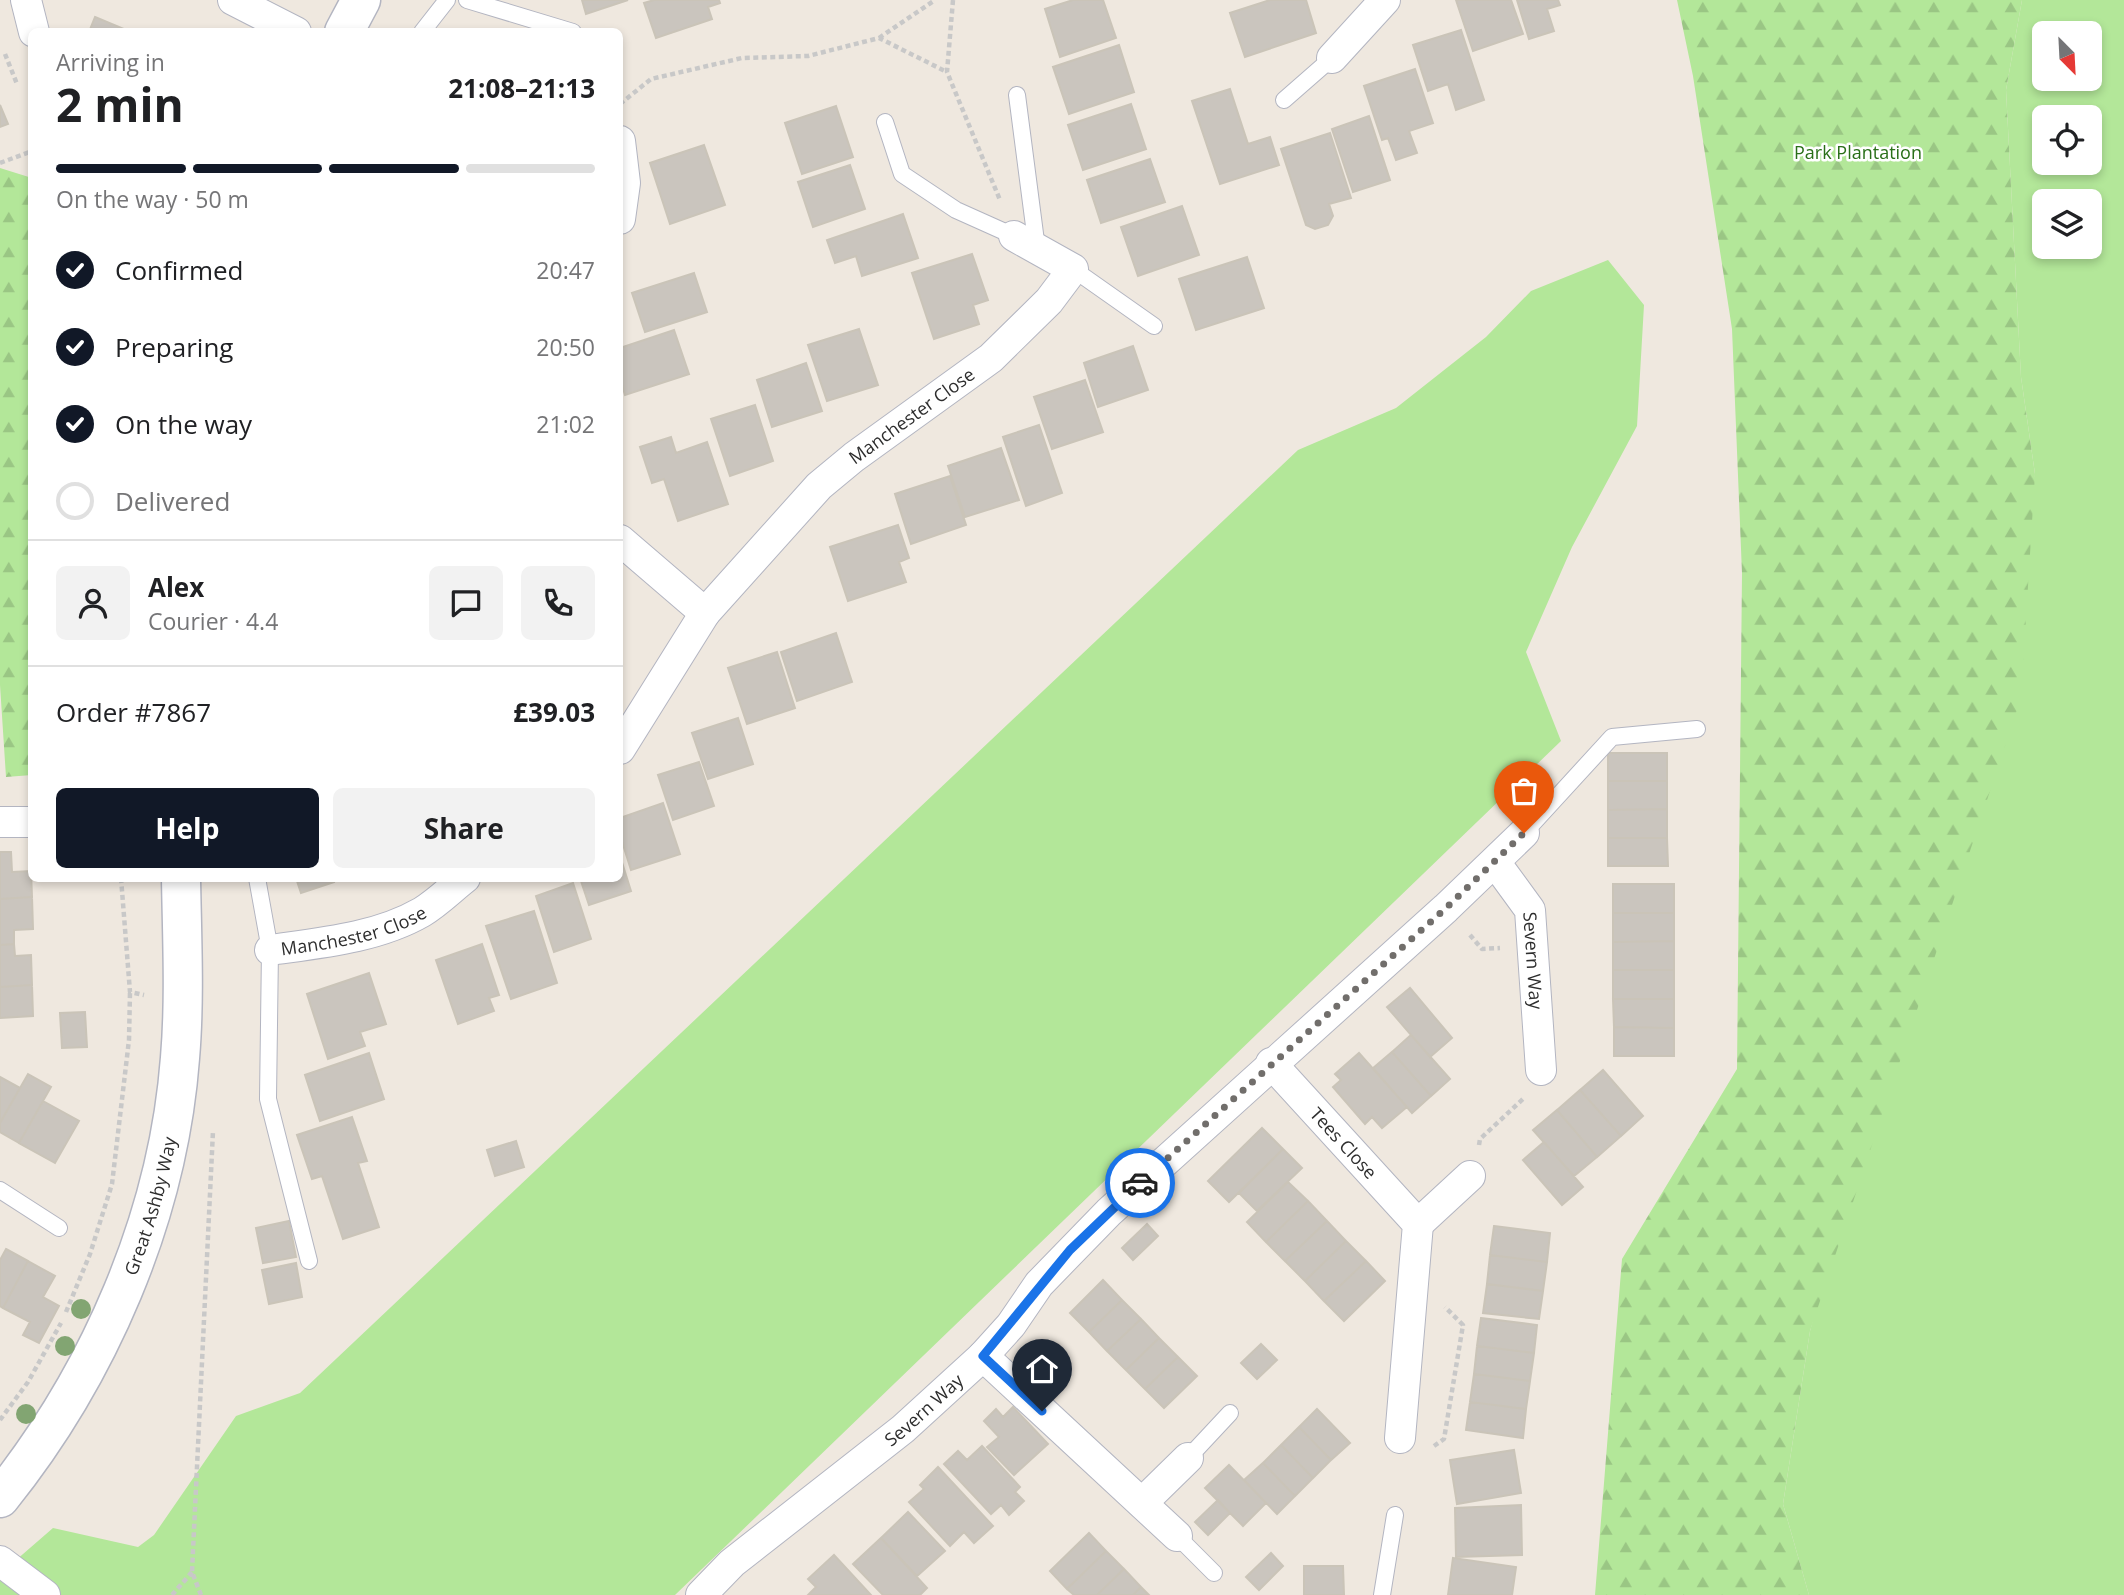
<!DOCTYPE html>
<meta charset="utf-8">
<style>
body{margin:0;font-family:"Open Sans",sans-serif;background:#f2f2f2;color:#202124;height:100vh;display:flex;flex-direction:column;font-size:26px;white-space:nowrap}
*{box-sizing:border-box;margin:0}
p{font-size:23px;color:#757577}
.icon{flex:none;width:38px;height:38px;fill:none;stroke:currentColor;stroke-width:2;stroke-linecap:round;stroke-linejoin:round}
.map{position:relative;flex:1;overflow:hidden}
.sheet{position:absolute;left:28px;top:28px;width:595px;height:854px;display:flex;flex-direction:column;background:#fff;border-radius:10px;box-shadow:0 4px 10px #0003}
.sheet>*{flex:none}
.needle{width:46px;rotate:156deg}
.buttons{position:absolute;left:2032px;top:21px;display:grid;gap:14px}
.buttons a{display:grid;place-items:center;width:70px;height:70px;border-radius:10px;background:#fff;box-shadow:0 4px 10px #0003;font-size:35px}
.pin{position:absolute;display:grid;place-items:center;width:60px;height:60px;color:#fff;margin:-72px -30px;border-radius:50% 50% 50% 0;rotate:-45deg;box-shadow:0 0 7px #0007}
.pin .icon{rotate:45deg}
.courier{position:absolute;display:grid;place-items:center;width:70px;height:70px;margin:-35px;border:5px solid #1a73e8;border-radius:50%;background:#fff;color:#222;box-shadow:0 2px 9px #0007}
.headline em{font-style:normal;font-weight:700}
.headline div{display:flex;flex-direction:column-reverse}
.headline{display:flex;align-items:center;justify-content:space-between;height:119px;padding:0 28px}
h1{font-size:46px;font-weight:700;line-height:52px}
.bar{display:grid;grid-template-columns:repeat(4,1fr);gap:10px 7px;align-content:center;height:84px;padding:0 28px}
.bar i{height:9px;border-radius:5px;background:#e0e0e0}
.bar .on{background:#111827}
.bar p{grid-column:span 4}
.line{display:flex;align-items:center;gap:18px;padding:0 28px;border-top:2px solid #e0e0e0}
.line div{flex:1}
.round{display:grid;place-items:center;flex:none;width:74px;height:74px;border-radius:10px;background:#f2f2f2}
ol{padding:0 28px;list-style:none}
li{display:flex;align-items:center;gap:21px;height:77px}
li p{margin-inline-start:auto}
li .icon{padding:7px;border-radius:50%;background:#111827;color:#fff;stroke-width:4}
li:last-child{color:#757577}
li i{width:38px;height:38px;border:4px solid #e0e0e0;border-radius:50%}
.action{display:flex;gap:14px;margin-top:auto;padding:14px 28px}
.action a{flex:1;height:80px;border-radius:10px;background:#111827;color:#fff;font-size:28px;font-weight:700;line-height:80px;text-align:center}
.action a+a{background:#f2f2f2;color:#202124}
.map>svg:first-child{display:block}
</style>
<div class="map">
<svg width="2124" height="1595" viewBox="0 0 2124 1595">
<defs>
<pattern id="forest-firs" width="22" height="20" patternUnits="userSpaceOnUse" patternTransform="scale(1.75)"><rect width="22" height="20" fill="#b3e799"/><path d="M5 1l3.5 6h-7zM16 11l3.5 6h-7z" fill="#9ac684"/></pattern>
</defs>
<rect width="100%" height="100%" fill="#efe8df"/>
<path fill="#b3e799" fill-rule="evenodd" d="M2022 0H2124V1595H1809L1783 1504 1810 1331 2035 474 2021 377 2006 90ZM2044 33H2090V79H2044ZM2044 117H2090V163H2044ZM2044 201H2090V247H2044Z
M1608 260 1644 305 1637 426 1572 547 1526 652 1561 741 675 1595H0V1574L53 1528 138 1547 154 1535 236 1416 300 1393 1298 450 1396 408 1486 337 1531 291Z"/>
<path fill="url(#forest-firs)" d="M1677 0H2022L2006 90 2021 377 2035 474 2021 698 1810 1331 1783 1504 1809 1595H1595L1622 1259 1737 1069 1742 573 1732 329 1693 76Z
M0 168 32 178V775L6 777 0 685Z"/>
<path fill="#cac5be" stroke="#cac4b8" stroke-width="2" d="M582 0H628L586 14Z
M654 0H719L720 3 708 7 712 19 656 38 644 3Z
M1073 0H1103L1116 38 1060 57 1045 9Z
M1270 0H1306L1316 33 1245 57 1230 13Z
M1456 0H1511L1523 34 1473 51Z
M1517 0H1558L1560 5 1547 9 1554 31 1529 39Z
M95 17 124 29 123 32H89Z
M1461 30 1484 100 1456 110 1448 84 1428 91 1413 45Z
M1119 45 1134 92 1069 114 1053 67Z
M1415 69 1433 123 1409 131 1417 153 1396 160 1388 138 1382 140 1364 86Z
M1230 89 1248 144 1270 137 1279 165 1220 184 1192 101Z
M1131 104 1146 149 1083 170 1068 125Z
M0 105 8 124 0 127Z
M836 106 853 157 802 174 785 123Z
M1369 116 1390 180 1353 192 1332 129Z
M1330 133 1351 198 1329 204 1333 216 1328 225 1315 229 1306 225 1281 149Z
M704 145 725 205 670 224 650 163Z
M1150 159 1165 202 1101 223 1087 180Z
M850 165 865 209 813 227 798 182Z
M1182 206 1199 255 1138 276 1121 227Z
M903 214 918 258 862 276 856 256 835 263 827 240Z
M972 254 988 300 973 305 979 324 934 339 912 273Z
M1247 257 1264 308 1196 330 1179 279Z
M694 273 707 312 645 332 632 293Z
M859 329 878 385 827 401 808 345Z
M674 330 689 374 625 395 620 378V348Z
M1133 346 1148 390 1098 407 1084 363Z
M806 363 822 411 772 427 757 380Z
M1085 380 1103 432 1052 449 1034 397Z
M755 405 773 461 730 476 711 419Z
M1039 425 1062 493 1026 506 1003 437Z
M671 437 676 453 707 442 728 504 678 521 664 479 652 483 640 447Z
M1001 448 1019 500 965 517 948 466Z
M950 476 966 525 911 544 895 494Z
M898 525 909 558 899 562 906 582 848 601 830 547Z
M836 633 852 682 797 701 781 652Z
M777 652 795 708 747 724 728 668Z
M738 718 753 764 708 779 692 733Z
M1608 753H1667V781H1608Z
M699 762 714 806 673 820 658 775Z
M1608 781H1667V809L1608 810Z
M663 803 680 854 631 870 620 835V818Z
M1667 809V838H1608V810Z
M1608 838H1667L1668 866H1608Z
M0 852H11L12 872 31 871 32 897 0 899Z
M620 856 631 891 589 905 580 878H620Z
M296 878H333L334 882 301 893Z
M573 883 591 939 554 952 536 896Z
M1613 884H1674V913H1613Z
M32 897 33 929 14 930V944L0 945V899Z
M534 911 557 983 511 999 486 926Z
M1613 913H1674V941L1613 942Z
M1674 941V970H1613V942Z
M14 944 15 956 31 955 32 985 0 987V945Z
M482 944 499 995 489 998 494 1011 458 1024 436 960Z
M1613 970H1674V999H1613Z
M369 973 386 1024 360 1032 365 1046 328 1059 307 994Z
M32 985 33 1016 0 1018V987Z
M1410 988 1452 1038 1430 1057 1387 1007Z
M1613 999H1674V1028L1614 1027Z
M85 1012 87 1047 62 1048 60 1013Z
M1614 1027 1674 1028V1056H1614Z
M1411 1035 1450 1079 1431 1096 1392 1052Z
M1392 1052 1431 1096 1412 1113 1373 1068Z
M369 1053 384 1099 320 1121 305 1075Z
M1359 1053 1407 1107 1382 1128 1372 1117 1365 1124 1333 1087 1341 1080 1335 1074Z
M1603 1070 1643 1116 1621 1136 1580 1090Z
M28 1074 51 1087 19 1143 0 1132V1123Z
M0 1077 20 1088 0 1123Z
M1580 1090 1621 1136 1597 1157 1557 1110Z
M43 1101 79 1121 55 1163 19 1143Z
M1557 1110 1597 1157 1574 1176 1533 1130Z
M352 1117 367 1161 358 1163 379 1227 343 1239 322 1176 312 1179 297 1135Z
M1262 1128 1283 1149 1229 1202 1208 1181Z
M516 1141 524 1167 495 1176 487 1150Z
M1544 1142 1583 1187 1562 1205 1523 1160Z
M1283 1149 1302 1168 1257 1211 1239 1193Z
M1288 1182 1308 1201 1266 1242 1247 1222Z
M1308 1201 1327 1221 1285 1261 1266 1242Z
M289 1221 296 1257 263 1263 256 1228Z
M1327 1221 1346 1241 1305 1281 1285 1261Z
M1147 1224 1158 1236 1133 1260 1122 1248Z
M1494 1226 1550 1233 1547 1262 1490 1255Z
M1346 1241 1366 1261 1324 1301 1305 1281Z
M6 1249 28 1261 3 1308 0 1306V1260Z
M1490 1255 1547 1262 1543 1291 1487 1284Z
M28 1261 55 1276 43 1297 59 1306 39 1343 23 1335 30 1322 3 1308Z
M1366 1261 1385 1281 1344 1321 1324 1301Z
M296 1263 302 1297 269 1304 262 1270Z
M1103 1280 1122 1300 1089 1332 1070 1313Z
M1487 1284 1543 1291 1539 1319 1483 1313Z
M1122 1300 1141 1319 1107 1351 1089 1332Z
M1481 1318 1537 1325 1534 1353 1477 1346Z
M1141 1319 1159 1338 1126 1370 1107 1351Z
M1159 1338 1178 1357 1145 1389 1126 1370Z
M1261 1344 1277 1360 1257 1379 1241 1363Z
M1477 1346 1534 1353 1530 1381 1474 1374Z
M1178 1357 1197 1376 1164 1408 1145 1389Z
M1474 1374 1530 1381 1526 1409 1470 1402Z
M1470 1402 1526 1409 1523 1438 1466 1430Z
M1013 1407 1048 1444 1014 1475 987 1447 999 1437 984 1421 996 1409 1003 1417Z
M1317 1409 1350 1443 1331 1460 1299 1427Z
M1299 1427 1331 1460 1313 1478 1281 1445Z
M1281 1445 1313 1478 1295 1496 1263 1463Z
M982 1446 1020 1487 1015 1492 1024 1501 1009 1515 1001 1505 991 1514 944 1464 958 1451 967 1460Z
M1514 1450 1521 1493 1457 1504 1450 1460Z
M1263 1463 1295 1496 1277 1514 1244 1480Z
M1229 1465 1266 1503 1243 1526 1205 1488Z
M938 1467 993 1526 974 1543 964 1532 950 1546 909 1502 924 1489 920 1485Z
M1218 1500 1230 1513 1208 1535 1195 1522Z
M1521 1505 1522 1555 1456 1557 1455 1508Z
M908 1512 945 1551 917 1576 881 1538Z
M1089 1533 1106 1551 1067 1589 1050 1571Z
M881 1538 927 1588 920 1595H883L853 1564Z
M1106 1551 1124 1569 1097 1595H1074L1067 1589Z
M1271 1553 1283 1566 1259 1590 1246 1577Z
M834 1555 871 1595H808L816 1587 808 1579Z
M1453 1558 1516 1567 1512 1595H1448Z
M1304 1566H1343L1344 1595H1304Z
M1124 1569 1141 1587 1133 1595H1097Z
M1141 1587 1149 1595H1133Z"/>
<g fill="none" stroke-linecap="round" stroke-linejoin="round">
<defs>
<path id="lane" d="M467 0 573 32
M422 32 447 0
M1017 95 1037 249
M1284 100 1332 58
M885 122 902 174 956 210 1014 236
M1073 269 1154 326
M1524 833 1612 737 1697 729
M257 878 270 950 268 1099 309 1261
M0 1190 59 1228
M1188 1458 1230 1413
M1177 1536 1214 1573
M1382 1595 1395 1515"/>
<g id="street">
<path d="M26 0 34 32"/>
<path d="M233 0 296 32"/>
<path d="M1332 58 1385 0"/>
<path d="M620 141 625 183 620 219"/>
<path id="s1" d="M620 540 705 613 819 486 854 457 991 358 1049 301 1073 269 1014 236"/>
<path d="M620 749 705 613"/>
<path d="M0 822H32"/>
<path id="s2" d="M1495 862 1530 910 1541 1070"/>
<path id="s3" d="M270 950C320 943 377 938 422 912 437 903 451 889 465 878"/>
<path id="s4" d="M1271 1063 1418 1224 1400 1438"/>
<path d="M1418 1224 1470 1176"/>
<path d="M983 1356 1177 1536"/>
<path d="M1142 1503 1188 1458"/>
<path d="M0 1561 45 1595"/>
<path id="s5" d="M701 1595 732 1563 903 1429 983 1356 1011 1325 1039 1284 1109 1212 1446 908 1524 833"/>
</g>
<g id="secondary">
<path d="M344 32 361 0"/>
<path id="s6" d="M0 1498C99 1375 168 1217 180 1058 185 999 182 938 181 878"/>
</g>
</defs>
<use href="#lane" stroke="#b3b5c1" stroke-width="18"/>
<use href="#street" stroke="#b3b5c1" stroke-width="32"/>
<use href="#secondary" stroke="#b3b5c1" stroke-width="41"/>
<path stroke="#c8c8c8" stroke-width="4.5" stroke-dasharray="5 3.5" stroke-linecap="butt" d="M953 0 947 72 1000 200
M879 38 935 0
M5 54 17 84
M620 104 651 79 742 58 808 56 879 38 947 72
M0 163 32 151
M121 878 130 992 144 995
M1470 935 1482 949 1500 948
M1479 1145 1480 1139 1523 1099
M66 1312 90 1254 112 1184 129 1040 130 992
M0 1420 28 1382 61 1323
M1434 1446 1444 1439 1463 1325 1445 1307
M172 1595 192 1572
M201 1595 192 1572 213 1131"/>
<use href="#lane" stroke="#fff" stroke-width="16"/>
<use href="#street" stroke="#fff" stroke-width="30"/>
<use href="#secondary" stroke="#fff" stroke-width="38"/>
</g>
<g fill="#82a572">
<circle cx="81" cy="1309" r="10"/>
<circle cx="65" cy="1346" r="10"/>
<circle cx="26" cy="1414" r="10"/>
</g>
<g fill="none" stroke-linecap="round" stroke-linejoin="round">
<path stroke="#716e6b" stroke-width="7" stroke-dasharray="0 12.6" d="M1140 1183 1446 908 1524 833"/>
<path stroke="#1a73e8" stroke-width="9" d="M1042 1411 983 1356 1070 1250 1140 1183"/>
</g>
<g text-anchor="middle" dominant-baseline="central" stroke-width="5" stroke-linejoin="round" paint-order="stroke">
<g font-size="18" fill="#296f18" stroke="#fff">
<text x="1858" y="152">Park Plantation</text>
</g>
<g font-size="18" fill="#2d2d2d" stroke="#fff">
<text stroke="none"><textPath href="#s1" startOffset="399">Manchester Close</textPath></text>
<text stroke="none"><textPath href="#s3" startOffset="86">Manchester Close</textPath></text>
<text stroke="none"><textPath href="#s2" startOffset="110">Severn Way</textPath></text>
<text stroke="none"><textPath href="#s4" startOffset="108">Tees Close</textPath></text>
<text stroke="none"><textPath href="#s6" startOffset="331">Great Ashby Way</textPath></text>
<text stroke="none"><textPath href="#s5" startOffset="290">Severn Way</textPath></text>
</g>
</g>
</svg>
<div class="buttons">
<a><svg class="needle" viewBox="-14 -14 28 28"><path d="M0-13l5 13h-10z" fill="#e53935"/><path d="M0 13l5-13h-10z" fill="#757577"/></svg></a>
<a><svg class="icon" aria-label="locate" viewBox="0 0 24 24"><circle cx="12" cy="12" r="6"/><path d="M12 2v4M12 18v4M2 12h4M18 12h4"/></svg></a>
<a><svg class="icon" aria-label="layers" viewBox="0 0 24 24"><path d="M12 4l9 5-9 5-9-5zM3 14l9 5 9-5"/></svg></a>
</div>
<div class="pin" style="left:1524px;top:833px;background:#ea580c"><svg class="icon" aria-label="bag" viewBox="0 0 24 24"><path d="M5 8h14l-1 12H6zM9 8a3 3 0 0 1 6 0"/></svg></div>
<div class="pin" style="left:1042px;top:1411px;background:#1f2937"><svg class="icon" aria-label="home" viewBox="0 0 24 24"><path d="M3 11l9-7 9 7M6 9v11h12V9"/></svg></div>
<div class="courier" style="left:1140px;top:1183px"><svg class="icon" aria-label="car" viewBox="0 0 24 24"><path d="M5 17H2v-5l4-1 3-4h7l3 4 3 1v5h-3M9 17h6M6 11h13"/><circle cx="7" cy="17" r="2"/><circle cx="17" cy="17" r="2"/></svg></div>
<section class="sheet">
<div class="headline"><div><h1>2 min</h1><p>Arriving in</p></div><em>21:08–21:13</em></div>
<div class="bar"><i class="on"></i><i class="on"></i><i class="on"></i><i></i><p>On the way · 50 m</p></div>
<ol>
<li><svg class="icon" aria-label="check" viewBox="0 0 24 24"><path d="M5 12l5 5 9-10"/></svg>Confirmed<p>20:47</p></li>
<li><svg class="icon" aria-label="check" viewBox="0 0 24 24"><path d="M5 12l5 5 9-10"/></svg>Preparing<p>20:50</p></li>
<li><svg class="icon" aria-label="check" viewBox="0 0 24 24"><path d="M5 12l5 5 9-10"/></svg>On the way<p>21:02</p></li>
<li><i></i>Delivered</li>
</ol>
<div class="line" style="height:126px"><a class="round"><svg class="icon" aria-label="person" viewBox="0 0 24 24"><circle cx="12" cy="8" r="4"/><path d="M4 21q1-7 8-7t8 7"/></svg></a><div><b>Alex</b><p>Courier · 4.4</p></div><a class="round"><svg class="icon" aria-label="chat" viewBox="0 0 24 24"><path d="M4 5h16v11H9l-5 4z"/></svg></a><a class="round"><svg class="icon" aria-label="phone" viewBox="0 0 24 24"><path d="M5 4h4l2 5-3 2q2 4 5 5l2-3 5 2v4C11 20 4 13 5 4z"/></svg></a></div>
<div class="line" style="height:91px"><div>Order #7867</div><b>£39.03</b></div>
<div class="action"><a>Help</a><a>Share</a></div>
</section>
</div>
